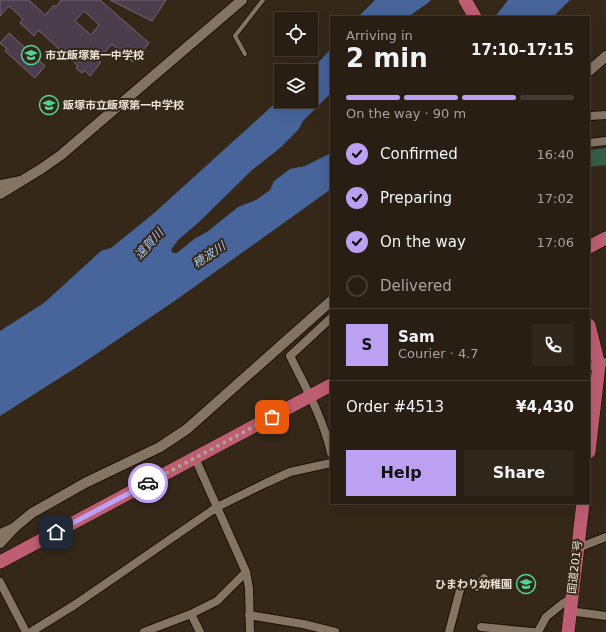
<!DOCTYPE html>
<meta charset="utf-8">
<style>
body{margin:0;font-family:"DejaVu Sans","Noto Sans JP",sans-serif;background:#30271c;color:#f1f3f6;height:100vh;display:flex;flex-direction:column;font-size:15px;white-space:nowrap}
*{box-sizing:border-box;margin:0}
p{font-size:13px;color:#a5a2a0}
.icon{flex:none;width:22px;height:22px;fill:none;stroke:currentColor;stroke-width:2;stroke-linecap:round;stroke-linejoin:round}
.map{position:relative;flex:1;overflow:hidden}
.sheet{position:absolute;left:330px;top:16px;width:260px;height:488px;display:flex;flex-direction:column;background:#281e13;border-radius:0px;box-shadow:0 4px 16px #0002,0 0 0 1px #443c33}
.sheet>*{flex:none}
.fabs{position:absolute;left:274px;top:12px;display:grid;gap:8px}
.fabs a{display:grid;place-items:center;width:44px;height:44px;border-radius:0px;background:#281e13;box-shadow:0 4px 16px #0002,0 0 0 1px #443c33;font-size:20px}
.pin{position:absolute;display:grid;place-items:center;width:34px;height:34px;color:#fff;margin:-17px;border-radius:8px;box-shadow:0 2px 6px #0006}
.courier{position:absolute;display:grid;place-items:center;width:40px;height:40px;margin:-20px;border:3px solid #bca0f2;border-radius:50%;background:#fff;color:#222;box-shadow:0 1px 5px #0007}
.head em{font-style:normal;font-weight:700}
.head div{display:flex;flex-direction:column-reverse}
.head{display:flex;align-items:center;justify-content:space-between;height:68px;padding:0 16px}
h1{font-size:26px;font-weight:700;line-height:30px}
.bar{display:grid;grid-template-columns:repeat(4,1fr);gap:6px 4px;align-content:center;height:48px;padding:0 16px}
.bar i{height:5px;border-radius:3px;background:#443c33}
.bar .on{background:#bca0f2}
.bar p{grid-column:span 4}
.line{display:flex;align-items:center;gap:10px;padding:0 16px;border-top:1px solid #443c33}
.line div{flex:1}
.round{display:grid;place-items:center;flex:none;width:42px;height:42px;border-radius:0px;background:#30271c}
ol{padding:0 16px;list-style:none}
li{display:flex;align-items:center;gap:12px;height:44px}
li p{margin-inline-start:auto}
li .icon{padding:4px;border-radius:50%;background:#bca0f2;color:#111;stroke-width:4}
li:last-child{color:#a5a2a0}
li i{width:22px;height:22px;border:2px solid #443c33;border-radius:50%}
.primary-button{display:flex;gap:8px;margin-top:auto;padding:8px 16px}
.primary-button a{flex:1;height:46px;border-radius:0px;background:#bca0f2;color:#111;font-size:16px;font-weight:700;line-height:46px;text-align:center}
.primary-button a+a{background:#30271c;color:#f1f3f6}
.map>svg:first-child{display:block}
</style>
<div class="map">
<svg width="606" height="632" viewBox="0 0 606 632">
<rect width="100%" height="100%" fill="#352819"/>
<path fill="#365f47" d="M606 148V165L589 167V150Z"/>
<path fill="#47659a" d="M375 0H431C424 7 416 10 409 17H358Z
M508 0H570L553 17H495Z
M331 49V93L303 121 298 130 280 148 252 170 198 223 178 240 171 250 173 253H177L194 239 207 232 238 207 256 200 270 190 274 181 290 169 305 166 331 153V189L176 300 80 365 0 416V331L44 303 101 251 111 248 153 214 281 98V101H311L310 71Z"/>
<path fill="#4c3d4c" stroke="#767" fill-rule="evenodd" d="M0 0H29L45 15 54 5 56 7 61 0H100L149 43 133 62 112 44 98 60 101 62 90 76 84 70 82 73 76 68 78 66 38 30 34 36 20 23 23 19 9 6 0 16ZM84 11 99 25 91 35 75 21Z
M110 0H166L152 21Z
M9 33 45 66 35 78 5 51 7 49 0 43Z"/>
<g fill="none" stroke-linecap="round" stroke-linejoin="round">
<defs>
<path id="service" d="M245 54 235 36 263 0"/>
<path id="minor" d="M590 116 606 115
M589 143 606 141
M0 184 21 180
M331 318 290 356C306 388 323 418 331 453
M589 367 606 362
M195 458 246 572 249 588 250 632
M0 533 14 527
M578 547 583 546 606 537
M0 582 26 632
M569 611 606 616
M191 614 200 632
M249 615 303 624 335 632
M481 627 532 632
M31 632 76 604 217 507 266 483 290 472 331 463
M144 632 191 614 217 601 246 572
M449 632 461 586C467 583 472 582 477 587L484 578
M535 632 539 630 546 617 562 604 571 599"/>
<path id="tertiary" d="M589 71 606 56
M0 194 41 169 61 155 242 0
M0 543 15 527 32 513 85 483 160 447 187 429 331 301"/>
<path id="trunk" d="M465 0 475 17
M589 247 606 238
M589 325 599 365 589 452
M0 562 331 385
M568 632 583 503"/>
</defs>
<use href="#service" stroke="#1d1104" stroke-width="5.5"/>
<use href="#minor" stroke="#1d1104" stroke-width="10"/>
<use href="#tertiary" stroke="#1d1104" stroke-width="12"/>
<use href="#trunk" stroke="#1d1104" stroke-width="14"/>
<use href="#service" stroke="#847463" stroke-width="4"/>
<use href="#minor" stroke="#847463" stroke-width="8"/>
<use href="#tertiary" stroke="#847463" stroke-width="10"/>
<use href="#trunk" stroke="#be5e73" stroke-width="13"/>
</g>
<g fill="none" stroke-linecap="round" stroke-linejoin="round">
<path stroke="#ada296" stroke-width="4" stroke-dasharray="0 7.2" d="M148 483 272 417"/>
<path stroke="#bca0f2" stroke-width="5" d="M56 532 148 483"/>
</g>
<defs>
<symbol id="school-ring" viewBox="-11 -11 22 22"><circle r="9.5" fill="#352819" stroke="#50d398" stroke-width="1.5"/><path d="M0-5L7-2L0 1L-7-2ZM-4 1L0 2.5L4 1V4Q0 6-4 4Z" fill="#50d398"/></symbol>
</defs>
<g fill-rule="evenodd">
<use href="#school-ring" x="20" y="44" width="22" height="22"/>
<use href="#school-ring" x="38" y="94" width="22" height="22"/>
<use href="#school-ring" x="515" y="573" width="22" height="22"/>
</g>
<g text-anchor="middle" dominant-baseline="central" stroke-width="4" stroke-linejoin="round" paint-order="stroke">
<g font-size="11" font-weight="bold" fill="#ede4da" stroke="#352819" text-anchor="start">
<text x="45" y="55">市立飯塚第一中学校</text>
<text x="63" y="105">飯塚市立飯塚第一中学校</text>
<text x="512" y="584" text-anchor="end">ひまわり幼稚園</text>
</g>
<g font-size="11" fill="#ede4da" stroke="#352819">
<text transform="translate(575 567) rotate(-83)">国道201号</text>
</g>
<g font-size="12" font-style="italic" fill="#aac6f5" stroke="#352819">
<text transform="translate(149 244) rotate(-48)">遠賀川</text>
<text transform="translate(209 255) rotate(-34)">穂波川</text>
</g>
</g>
</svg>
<div class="fabs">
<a><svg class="icon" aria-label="locate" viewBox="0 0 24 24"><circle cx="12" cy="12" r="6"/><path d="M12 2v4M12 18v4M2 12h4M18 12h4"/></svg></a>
<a><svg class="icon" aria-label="layers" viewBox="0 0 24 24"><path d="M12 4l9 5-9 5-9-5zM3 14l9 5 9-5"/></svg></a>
</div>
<div class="pin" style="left:272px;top:417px;background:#ea580c"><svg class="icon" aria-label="bag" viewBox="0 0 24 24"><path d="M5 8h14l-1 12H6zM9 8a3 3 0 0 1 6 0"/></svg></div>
<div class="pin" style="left:56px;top:532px;background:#1f2937"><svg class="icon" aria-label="home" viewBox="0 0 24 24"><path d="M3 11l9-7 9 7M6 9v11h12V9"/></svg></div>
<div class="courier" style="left:148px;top:483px"><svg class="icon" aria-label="car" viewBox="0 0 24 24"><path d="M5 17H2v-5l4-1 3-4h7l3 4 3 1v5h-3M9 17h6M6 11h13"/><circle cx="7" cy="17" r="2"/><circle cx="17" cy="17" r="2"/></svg></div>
<section class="sheet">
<div class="head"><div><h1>2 min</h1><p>Arriving in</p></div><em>17:10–17:15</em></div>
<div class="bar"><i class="on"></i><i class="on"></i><i class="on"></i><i></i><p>On the way · 90 m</p></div>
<ol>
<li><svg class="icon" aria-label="check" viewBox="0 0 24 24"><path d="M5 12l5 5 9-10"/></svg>Confirmed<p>16:40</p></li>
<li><svg class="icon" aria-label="check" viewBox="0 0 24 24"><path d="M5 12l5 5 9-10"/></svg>Preparing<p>17:02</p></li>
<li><svg class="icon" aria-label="check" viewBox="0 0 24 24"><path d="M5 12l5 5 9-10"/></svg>On the way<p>17:06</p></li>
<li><i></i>Delivered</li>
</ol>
<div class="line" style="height:72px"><b class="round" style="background:#bca0f2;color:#111">S</b><div><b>Sam</b><p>Courier · 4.7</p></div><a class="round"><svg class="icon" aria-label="phone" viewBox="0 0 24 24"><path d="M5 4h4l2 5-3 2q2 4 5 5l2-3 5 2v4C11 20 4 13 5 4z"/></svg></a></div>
<div class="line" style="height:52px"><div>Order #4513</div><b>¥4,430</b></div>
<div class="primary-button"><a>Help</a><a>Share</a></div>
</section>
</div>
